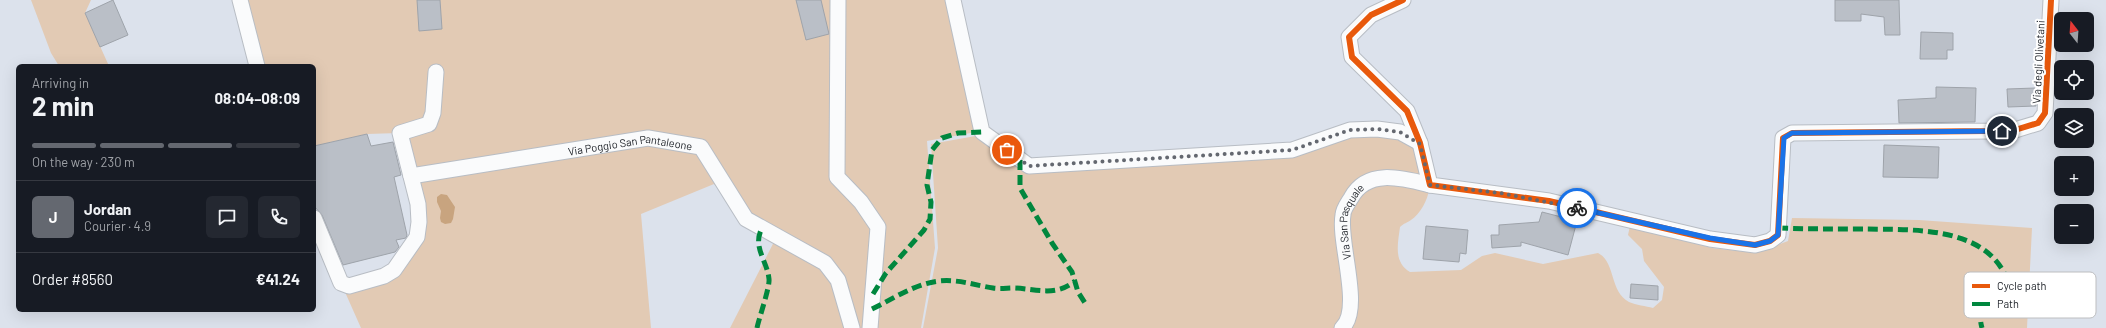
<!DOCTYPE html>
<meta charset="utf-8">
<style>
body{margin:0;font-family:Barlow,sans-serif;background:#242831;color:#f1f3f6;height:100vh;display:flex;flex-direction:column;font-size:15px;white-space:nowrap}
*{box-sizing:border-box;margin:0}
p{font-size:13px;color:#9ea1a6}
.icon{flex:none;width:22px;height:22px;fill:none;stroke:currentColor;stroke-width:2;stroke-linecap:round;stroke-linejoin:round}
.map{position:relative;flex:1;overflow:hidden}
.sheet{position:absolute;left:16px;top:64px;width:300px;height:248px;display:flex;flex-direction:column;background:#171b24;border-radius:6px;box-shadow:0 4px 16px #0002}
.sheet>*{flex:none}
.needle{width:26px;rotate:343deg}
.controls{position:absolute;left:2054px;top:12px;display:grid;gap:8px}
.controls a{display:grid;place-items:center;width:40px;height:40px;border-radius:6px;background:#171b24;box-shadow:0 4px 16px #0002;font-size:20px}
.pin{position:absolute;display:grid;place-items:center;width:34px;height:34px;color:#fff;margin:-17px;border:2px solid #fff;border-radius:50%;box-shadow:0 1px 4px #0007}
.courier{position:absolute;display:grid;place-items:center;width:40px;height:40px;margin:-20px;border:3px solid #1a73e8;border-radius:50%;background:#fff;color:#222;box-shadow:0 1px 5px #0007}
.head em{font-style:normal;font-weight:700}
.head div{display:flex;flex-direction:column-reverse}
.head{display:flex;align-items:center;justify-content:space-between;height:68px;padding:0 16px}
h1{font-size:26px;font-weight:700;line-height:30px}
.bar{display:grid;grid-template-columns:repeat(4,1fr);gap:6px 4px;align-content:center;height:48px;padding:0 16px}
.bar i{height:5px;border-radius:3px;background:#363941}
.bar .selected{background:#646870}
.bar p{grid-column:span 4}
.line{display:flex;align-items:center;gap:10px;padding:0 16px;border-top:1px solid #363941}
.line div{flex:1}
.round{display:grid;place-items:center;flex:none;width:42px;height:42px;border-radius:6px;background:#242831}
.map>svg:first-child{display:block}
</style>
<div class="map">
<svg width="2106" height="328" viewBox="0 0 2106 328">
<rect width="100%" height="100%" fill="#dce2ec"/>
<path fill="#e2cab4" d="M31 0H91L85 13 109 66H59L51 53Z
M240 0H948L976 132 927 141 935 248 921 328H730L777 236 746 219 714 184 641 214 651 328H361L341 283 384 276 417 237 399 133 367 134 314 146V66H257Z
M1377 132 1418 146 1426 180 1384 173 1339 213 1347 308 1336 328H923L938 248 931 144 981 135 1028 169 1330 140Z
M1384 181 1429 189C1428 200 1420 214 1411 220 1407 223 1404 223 1400 227 1398 243 1393 262 1410 272L1461 270 1482 256 1495 253 1543 264 1598 253C1616 262 1609 291 1629 302 1636 305 1646 306 1653 308L1662 300 1664 287 1644 261 1642 249 1628 235 1630 226 1712 248 1756 253 1788 241 1792 218 1919 220 2032 228 2027 328H1348L1347 215 1358 194Z"/>
<path fill="#c8a47f" d="M441 194 447 195 455 207 453 219 451 223 445 224 441 222 440 218 441 211 437 202V197Z"/>
<path fill="#babfc7" stroke="#9ea3aa" d="M113 0 128 35 100 47 85 13Z
M417 0H440L442 29 419 31Z
M796 0H821L829 34 806 40Z
M1835 0H1899L1900 35H1885L1884 17 1861 14V21H1835Z
M1921 32 1953 33V50H1947V59H1920Z
M1936 87 1976 88 1975 122 1899 123 1898 100 1936 98Z
M2035 88 2036 106 2008 107 2007 89Z
M367 134 371 146 393 142 401 175 394 177 407 235 406 238 396 240 399 247 395 252 343 265 322 215 314 206V146Z
M1884 145 1939 147 1938 178 1883 177Z
M1542 212 1577 221 1568 255 1521 242V246L1492 248 1491 235H1499V225L1539 222Z
M1426 226 1468 230 1466 254 1460 253 1459 262 1423 259Z
M1631 284 1658 286V300L1630 298Z"/>
<g fill="none" stroke-linecap="round" stroke-linejoin="round">
<defs>
<g id="minor">
<path d="M240 0 257 66"/>
<path d="M838 0 837 177 861 202 878 227 870 328"/>
<path d="M953 0 982 132 1029 166 1292 150 1350 130 1377 129 1400 132 1420 143"/>
<path d="M1403 0 1371 15 1349 37 1352 57 1407 111 1420 143 1430 185 1549 201 1710 239 1755 245 1770 241 1778 235 1783 138 1792 133 1989 131 2015 130 2038 123 2045 113 2051 0"/>
<path id="s1" d="M411 176 648 138 701 147 746 219 825 263 838 280 852 328"/>
<path d="M314 218 341 283 349 286 384 276 394 270 417 237 419 222 418 204 400 133 429 124 433 113 436 72"/>
<path id="s2" d="M1342 328C1363 309 1338 242 1343 215 1343 209 1348 203 1351 198 1367 168 1402 178 1430 185"/>
</g>
</defs>
<use href="#minor" stroke="#b8bdc4" stroke-width="17"/>
<use href="#minor" stroke="#fafbfc" stroke-width="15"/>
<path stroke="#00873e" stroke-width="5" stroke-dasharray="10 5" stroke-linecap="butt" d="M1020 160V188L1052 243 1072 272 1078 292 1087 306
M1778 228C1807 229 1835 229 1864 229 1911 230 1985 225 2007 279 2004 284 2002 292 1999 297 1989 310 1976 306 1982 328
M873 294 886 273 924 230 930 219 931 202 927 185 932 150 942 138 958 133 982 132
M872 309C895 298 914 284 939 281 958 279 974 285 993 288 1000 289 1007 288 1014 288 1037 289 1056 297 1075 281
M757 328C759 318 770 287 769 279 767 260 752 247 762 228"/>
<defs>
<path id="cycleway" d="M1403 0 1371 15 1349 37 1352 57 1407 111 1420 143 1430 185 1549 201 1710 239 1755 245 1770 241 1778 235 1783 138 1792 133 1989 131 2015 130 2038 123 2045 113 2051 0"/>
</defs>
<use href="#cycleway" stroke="#fff" stroke-width="8"/>
<use href="#cycleway" stroke="#e8590c" stroke-width="6"/>
</g>
<g fill="none" stroke-linecap="round" stroke-linejoin="round">
<path stroke="#646870" stroke-width="4" stroke-dasharray="0 7.2" d="M1007 150 1029 166 1292 150 1350 130 1377 129 1400 132 1420 144 1430 185 1500 193 1577 208"/>
<path stroke="#1a73e8" stroke-width="5" d="M1577 208 1710 238 1755 245 1770 241 1778 235 1784 138 1792 133 2002 131"/>
</g>
<g text-anchor="middle" dominant-baseline="central" stroke-width="4" stroke-linejoin="round" paint-order="stroke">
<g font-size="11" fill="#23272d" stroke="#fff">
<text transform="translate(2038 62) rotate(-87)">Via degli Olivetani</text>
<text stroke="none"><textPath href="#s1" startOffset="222">Via Poggio San Pantaleone</textPath></text>
<text stroke="none"><textPath href="#s2" startOffset="111">Via San Pasquale</textPath></text>
</g>
</g>
<rect x="1964" y="272" width="132" height="46" rx="6" fill="#fff" stroke="#bdbec0" stroke-width="1"/>
<rect x="1972" y="284" width="18" height="4" fill="#e8590c"/>
<rect x="1972" y="302" width="18" height="4" fill="#00873e"/>
<g font-size="11" fill="#23272d">
<text x="1997" y="290">Cycle path</text>
<text x="1997" y="308">Path</text>
</g>
</svg>
<div class="controls">
<a><svg class="needle" viewBox="-14 -14 28 28"><path d="M0-13l5 13h-10z" fill="#e53935"/><path d="M0 13l5-13h-10z" fill="#9ea1a6"/></svg></a>
<a><svg class="icon" aria-label="locate" viewBox="0 0 24 24"><circle cx="12" cy="12" r="6"/><path d="M12 2v4M12 18v4M2 12h4M18 12h4"/></svg></a>
<a><svg class="icon" aria-label="layers" viewBox="0 0 24 24"><path d="M12 4l9 5-9 5-9-5zM3 14l9 5 9-5"/></svg></a>
<a>+</a>
<a>−</a>
</div>
<div class="pin" style="left:1007px;top:150px;background:#ea580c"><svg class="icon" aria-label="bag" viewBox="0 0 24 24"><path d="M5 8h14l-1 12H6zM9 8a3 3 0 0 1 6 0"/></svg></div>
<div class="pin" style="left:2002px;top:131px;background:#1f2937"><svg class="icon" aria-label="home" viewBox="0 0 24 24"><path d="M3 11l9-7 9 7M6 9v11h12V9"/></svg></div>
<div class="courier" style="left:1577px;top:208px"><svg class="icon" aria-label="bike" viewBox="0 0 24 24"><circle cx="6" cy="16" r="4"/><circle cx="18" cy="16" r="4"/><path d="M6 16l4-8h5l3 8M10 8l3 8H6M13 5h3"/></svg></div>
<section class="sheet">
<div class="head"><div><h1>2 min</h1><p>Arriving in</p></div><em>08:04–08:09</em></div>
<div class="bar"><i class="selected"></i><i class="selected"></i><i class="selected"></i><i></i><p>On the way · 230 m</p></div>
<div class="line" style="height:72px"><b class="round" style="background:#646870;color:#fff">J</b><div><b>Jordan</b><p>Courier · 4.9</p></div><a class="round"><svg class="icon" aria-label="chat" viewBox="0 0 24 24"><path d="M4 5h16v11H9l-5 4z"/></svg></a><a class="round"><svg class="icon" aria-label="phone" viewBox="0 0 24 24"><path d="M5 4h4l2 5-3 2q2 4 5 5l2-3 5 2v4C11 20 4 13 5 4z"/></svg></a></div>
<div class="line" style="height:52px"><div>Order #8560</div><b>€41.24</b></div>
</section>
</div>
